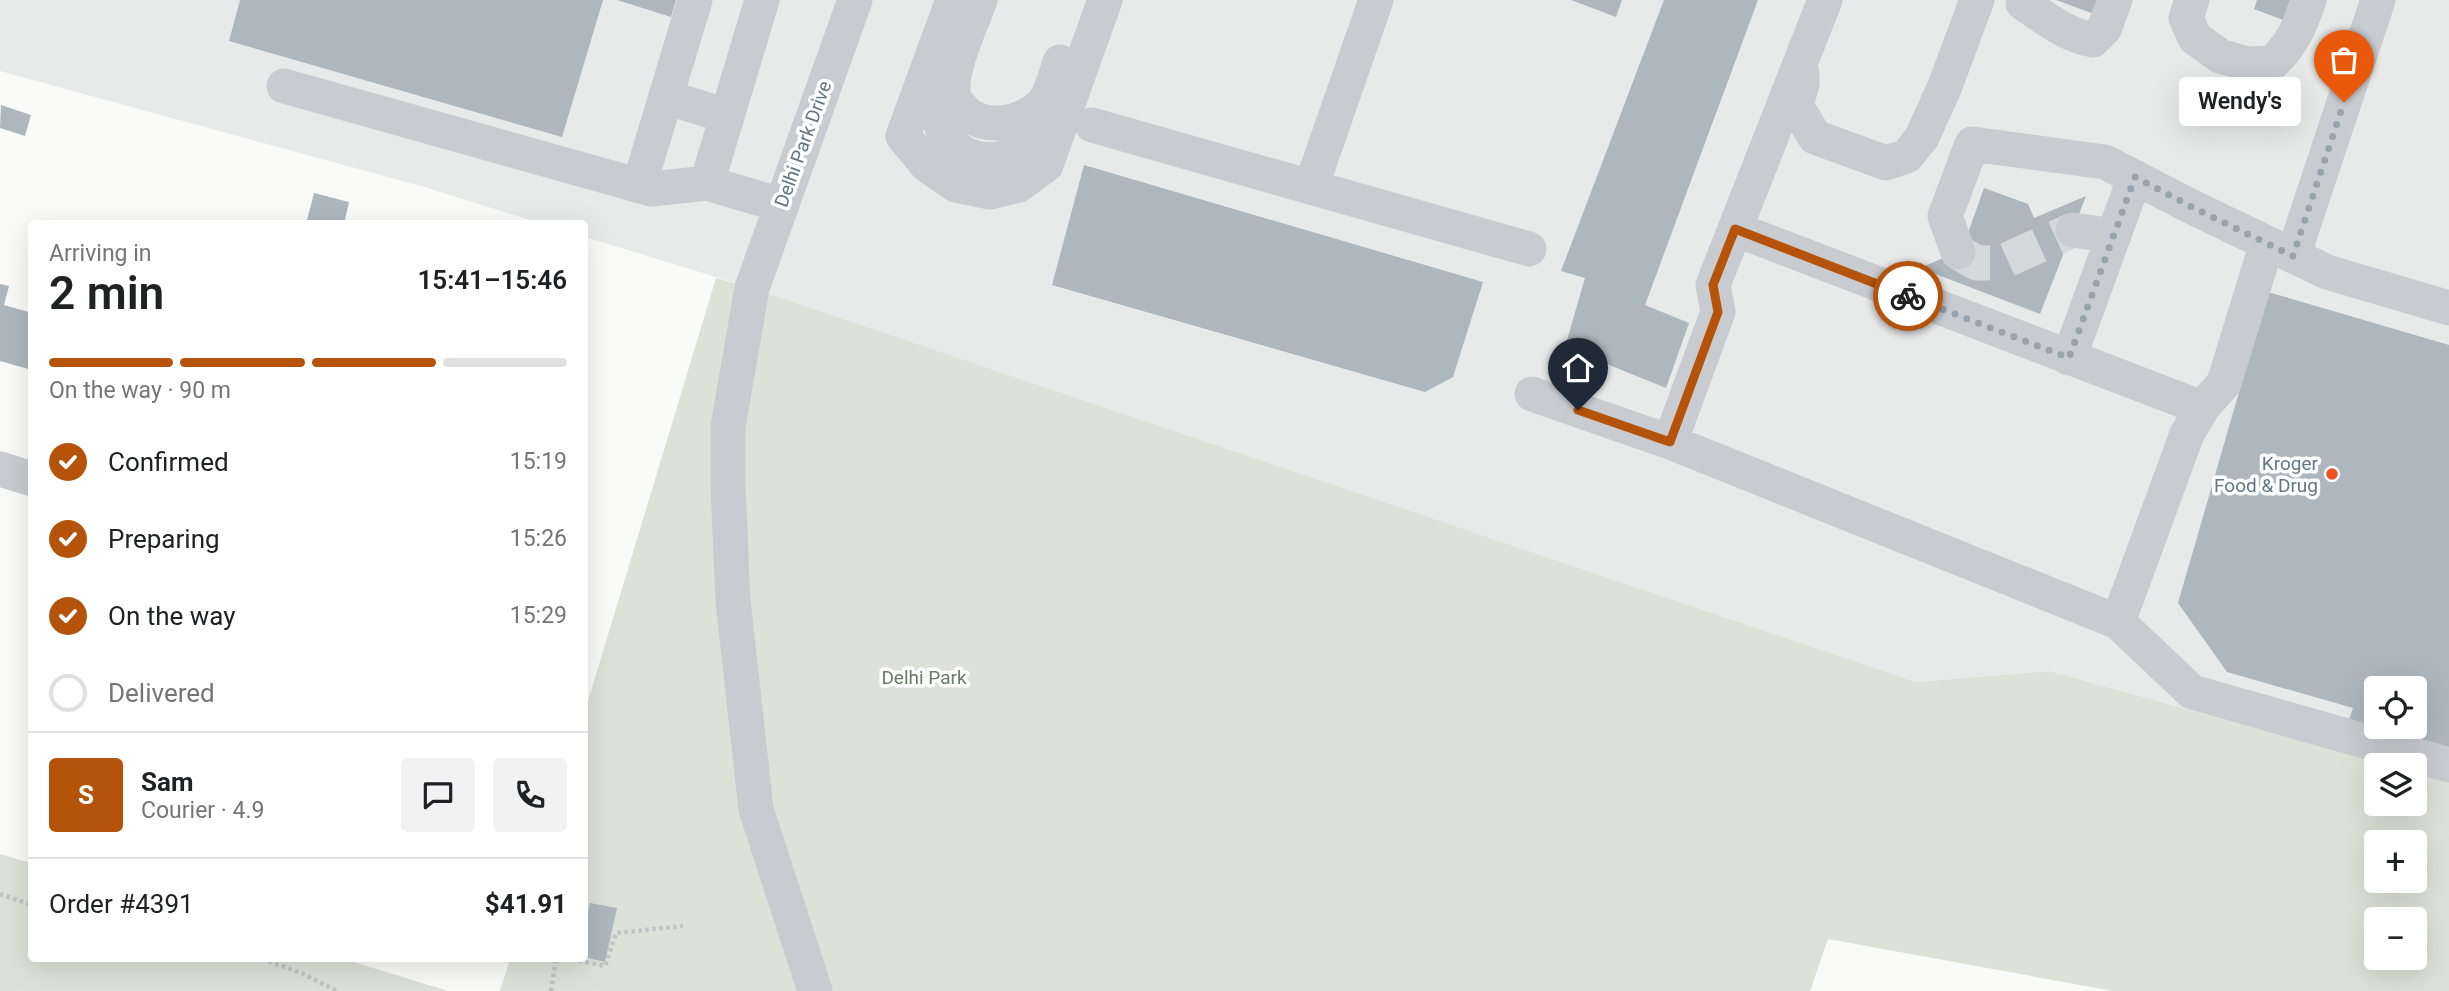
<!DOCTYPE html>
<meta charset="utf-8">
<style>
body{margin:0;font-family:Roboto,sans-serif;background:#f2f2f2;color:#202124;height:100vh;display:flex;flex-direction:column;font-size:26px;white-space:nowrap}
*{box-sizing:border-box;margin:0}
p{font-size:23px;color:#757577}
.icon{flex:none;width:38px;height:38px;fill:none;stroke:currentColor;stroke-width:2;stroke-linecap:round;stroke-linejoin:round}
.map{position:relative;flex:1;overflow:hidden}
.drawer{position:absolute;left:28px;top:220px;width:560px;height:742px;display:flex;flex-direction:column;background:#fff;border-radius:7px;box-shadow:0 7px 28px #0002}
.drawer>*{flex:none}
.tools{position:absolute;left:2364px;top:676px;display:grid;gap:14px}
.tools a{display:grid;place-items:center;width:63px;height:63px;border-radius:7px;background:#fff;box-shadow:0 7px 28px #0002;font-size:35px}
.pin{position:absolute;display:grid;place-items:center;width:60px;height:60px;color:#fff;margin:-72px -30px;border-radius:50% 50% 50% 0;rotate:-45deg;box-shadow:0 0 7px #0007}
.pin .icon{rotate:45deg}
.courier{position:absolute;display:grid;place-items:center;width:70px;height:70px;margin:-35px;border:5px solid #b45309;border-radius:50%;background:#fff;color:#222;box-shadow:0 2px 9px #0007}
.bubble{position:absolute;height:49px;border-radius:7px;background:#fff;box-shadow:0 7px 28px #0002;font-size:23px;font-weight:600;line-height:49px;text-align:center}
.summary em{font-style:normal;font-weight:600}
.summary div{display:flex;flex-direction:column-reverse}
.summary{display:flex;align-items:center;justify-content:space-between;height:119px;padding:0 21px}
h1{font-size:46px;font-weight:600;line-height:52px}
.bar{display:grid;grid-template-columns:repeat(4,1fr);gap:10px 7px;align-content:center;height:84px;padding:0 21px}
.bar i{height:9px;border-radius:5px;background:#e0e0e0}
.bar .active{background:#b45309}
.bar p{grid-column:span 4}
.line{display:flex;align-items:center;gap:18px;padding:0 21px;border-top:2px solid #e0e0e0}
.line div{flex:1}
.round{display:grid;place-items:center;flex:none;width:74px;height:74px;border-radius:7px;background:#f2f2f2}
ol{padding:0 21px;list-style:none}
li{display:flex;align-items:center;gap:21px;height:77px}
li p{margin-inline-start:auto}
li .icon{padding:7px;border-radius:50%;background:#b45309;color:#fff;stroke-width:4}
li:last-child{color:#757577}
li i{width:38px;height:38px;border:4px solid #e0e0e0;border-radius:50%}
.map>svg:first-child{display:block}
</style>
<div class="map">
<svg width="2449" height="991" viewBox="0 0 2449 991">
<rect width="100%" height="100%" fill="#fafaf8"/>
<path fill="#e8e9e9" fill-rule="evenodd" d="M0 0H2449V781L2049 671 1916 682 752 288 585 237 584 224H543L428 188 0 71ZM2376 688H2415V726H2376Z"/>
<path fill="#dce2d8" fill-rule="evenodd" d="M716 278 752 288 1916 682 2049 671 2389 765H2376V803H2415V772L2449 781V991H2113L1828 939 1810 991H500L510 959H584L585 711ZM2376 842H2415V880H2376ZM2376 919H2415V957H2376Z
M0 854 31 863 32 959H344L448 991H0Z"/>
<path fill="#adb7bd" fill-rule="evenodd" d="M240 0H603L562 137 229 41Z
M617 0H676L671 17Z
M1571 0H1622L1616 17Z
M1664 0H1758L1645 305 1689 323 1666 388 1565 347 1585 278 1561 271Z
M2056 0H2099L2094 14Z
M2257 0H2290L2283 20 2254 9Z
M1 105 31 115 25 136 0 128Z
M1084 165 1483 282 1453 377 1425 392 1052 285Z
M1984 188 2028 204 2034 218 2086 196 2040 314 1920 268 1973 245 1968 233Z
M314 193 349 202 344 224H306Z
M0 284 9 286 4 305 32 313V370L0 361Z
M2268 292 2449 345V752L2348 723 2353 708 2227 672 2178 603ZM2376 688H2415V726H2376Z
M590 903 617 908 605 962 584 957V927Z"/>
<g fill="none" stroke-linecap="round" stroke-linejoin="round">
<path stroke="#d4d9db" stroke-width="35" stroke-dasharray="35 18" stroke-linecap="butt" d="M1958 252 1977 263H2000L2073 230"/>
<path stroke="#c1c4c6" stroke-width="4.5" stroke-dasharray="3.5 3.5" stroke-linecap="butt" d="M0 894 32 905
M262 959 299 972 337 991
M572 959 605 966 616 933 683 926
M551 991 556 959"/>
<path stroke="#c8ccd0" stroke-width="35" d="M953 0 903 136 927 165 956 185 990 192 1019 185 1046 165 1105 0
M980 0C971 25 948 72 954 97 955 100 958 104 960 106 979 133 1025 125 1044 102 1052 92 1056 74 1060 62
M2192 0 2186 18 2195 38 2220 56 2247 64 2272 63C2293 44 2300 26 2309 0
M2023 3C2045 18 2066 35 2093 40L2104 29 2115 0
M1802 74V83L1796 106 1815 137 1886 163 1907 156 1922 137 1945 86 1977 0
M952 78C948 88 940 103 940 114 940 159 1001 176 1028 141 1036 130 1040 113 1045 101
M284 86 651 189 707 183 781 205
M666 97 727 116
M1092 125 1529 249
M707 183 762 0
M639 186 695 0
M1311 187 1376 0
M1735 229 2202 408
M2073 230 2114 236
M1958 252 1945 216 1972 144 2105 162 2190 206 2327 272 2449 308
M2293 256 2378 0
M2069 358 2135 177
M1532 394 1670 442 2118 622 2192 692 2449 765
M1670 442 1718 312 1713 285 1825 0
M0 469 32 479
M2118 622 2187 434 2202 408 2224 383 2267 243
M815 991 756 809 733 601 728 486V427L752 288 855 0"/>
</g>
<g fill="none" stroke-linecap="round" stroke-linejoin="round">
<path stroke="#97a4ad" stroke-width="7" stroke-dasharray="0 12.6" d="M1908 296 2069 358 2135 177 2190 206 2293 256 2344 102"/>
<path stroke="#b45309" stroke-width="9" d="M1578 410 1670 442 1718 312 1713 285 1735 229 1908 296"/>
</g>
<circle fill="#f24f20" stroke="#fff" stroke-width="2.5" cx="2332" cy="474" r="7"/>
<g text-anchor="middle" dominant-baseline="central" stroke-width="7" stroke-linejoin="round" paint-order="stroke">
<g font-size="19" fill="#627685" stroke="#fff">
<text transform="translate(803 144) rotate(-70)">Delhi Park Drive</text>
</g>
<g font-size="19" fill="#627685" stroke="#fff" text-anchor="end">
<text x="2318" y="463">Kroger<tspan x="2318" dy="22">Food &amp; Drug</tspan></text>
</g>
<g font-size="19" fill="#677c62" stroke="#fff">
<text x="924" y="677">Delhi Park</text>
</g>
</g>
</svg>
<div class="tools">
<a><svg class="icon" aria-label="locate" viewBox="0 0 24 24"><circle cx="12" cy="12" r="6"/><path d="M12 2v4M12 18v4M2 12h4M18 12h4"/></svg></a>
<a><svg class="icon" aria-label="layers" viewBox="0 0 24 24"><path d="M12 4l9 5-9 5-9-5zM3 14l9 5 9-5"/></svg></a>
<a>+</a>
<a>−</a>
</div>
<div class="pin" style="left:2344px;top:102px;background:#ea580c"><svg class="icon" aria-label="bag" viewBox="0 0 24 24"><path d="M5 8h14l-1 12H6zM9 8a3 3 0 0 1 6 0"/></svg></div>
<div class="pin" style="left:1578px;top:410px;background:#1f2937"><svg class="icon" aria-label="home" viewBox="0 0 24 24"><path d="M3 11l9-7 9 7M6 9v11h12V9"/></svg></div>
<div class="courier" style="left:1908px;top:296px"><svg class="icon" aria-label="bike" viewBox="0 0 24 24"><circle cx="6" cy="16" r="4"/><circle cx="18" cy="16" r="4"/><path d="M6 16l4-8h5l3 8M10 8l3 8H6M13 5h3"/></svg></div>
<div class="bubble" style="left:2179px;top:77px;width:122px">Wendy's</div>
<section class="drawer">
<div class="summary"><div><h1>2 min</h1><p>Arriving in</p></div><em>15:41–15:46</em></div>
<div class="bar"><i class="active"></i><i class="active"></i><i class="active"></i><i></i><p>On the way · 90 m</p></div>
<ol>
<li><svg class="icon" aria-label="check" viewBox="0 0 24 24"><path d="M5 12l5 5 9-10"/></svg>Confirmed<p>15:19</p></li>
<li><svg class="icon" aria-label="check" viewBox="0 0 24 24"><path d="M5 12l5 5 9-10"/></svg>Preparing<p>15:26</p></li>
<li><svg class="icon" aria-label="check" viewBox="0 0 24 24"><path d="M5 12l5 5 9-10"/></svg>On the way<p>15:29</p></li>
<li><i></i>Delivered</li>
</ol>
<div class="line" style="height:126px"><b class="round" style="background:#b45309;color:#fff">S</b><div><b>Sam</b><p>Courier · 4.9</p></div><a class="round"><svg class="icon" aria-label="chat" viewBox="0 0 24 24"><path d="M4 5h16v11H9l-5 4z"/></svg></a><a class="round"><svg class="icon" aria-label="phone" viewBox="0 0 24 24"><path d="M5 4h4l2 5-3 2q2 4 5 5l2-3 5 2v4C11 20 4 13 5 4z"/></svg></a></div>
<div class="line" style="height:91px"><div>Order #4391</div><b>$41.91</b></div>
</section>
</div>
